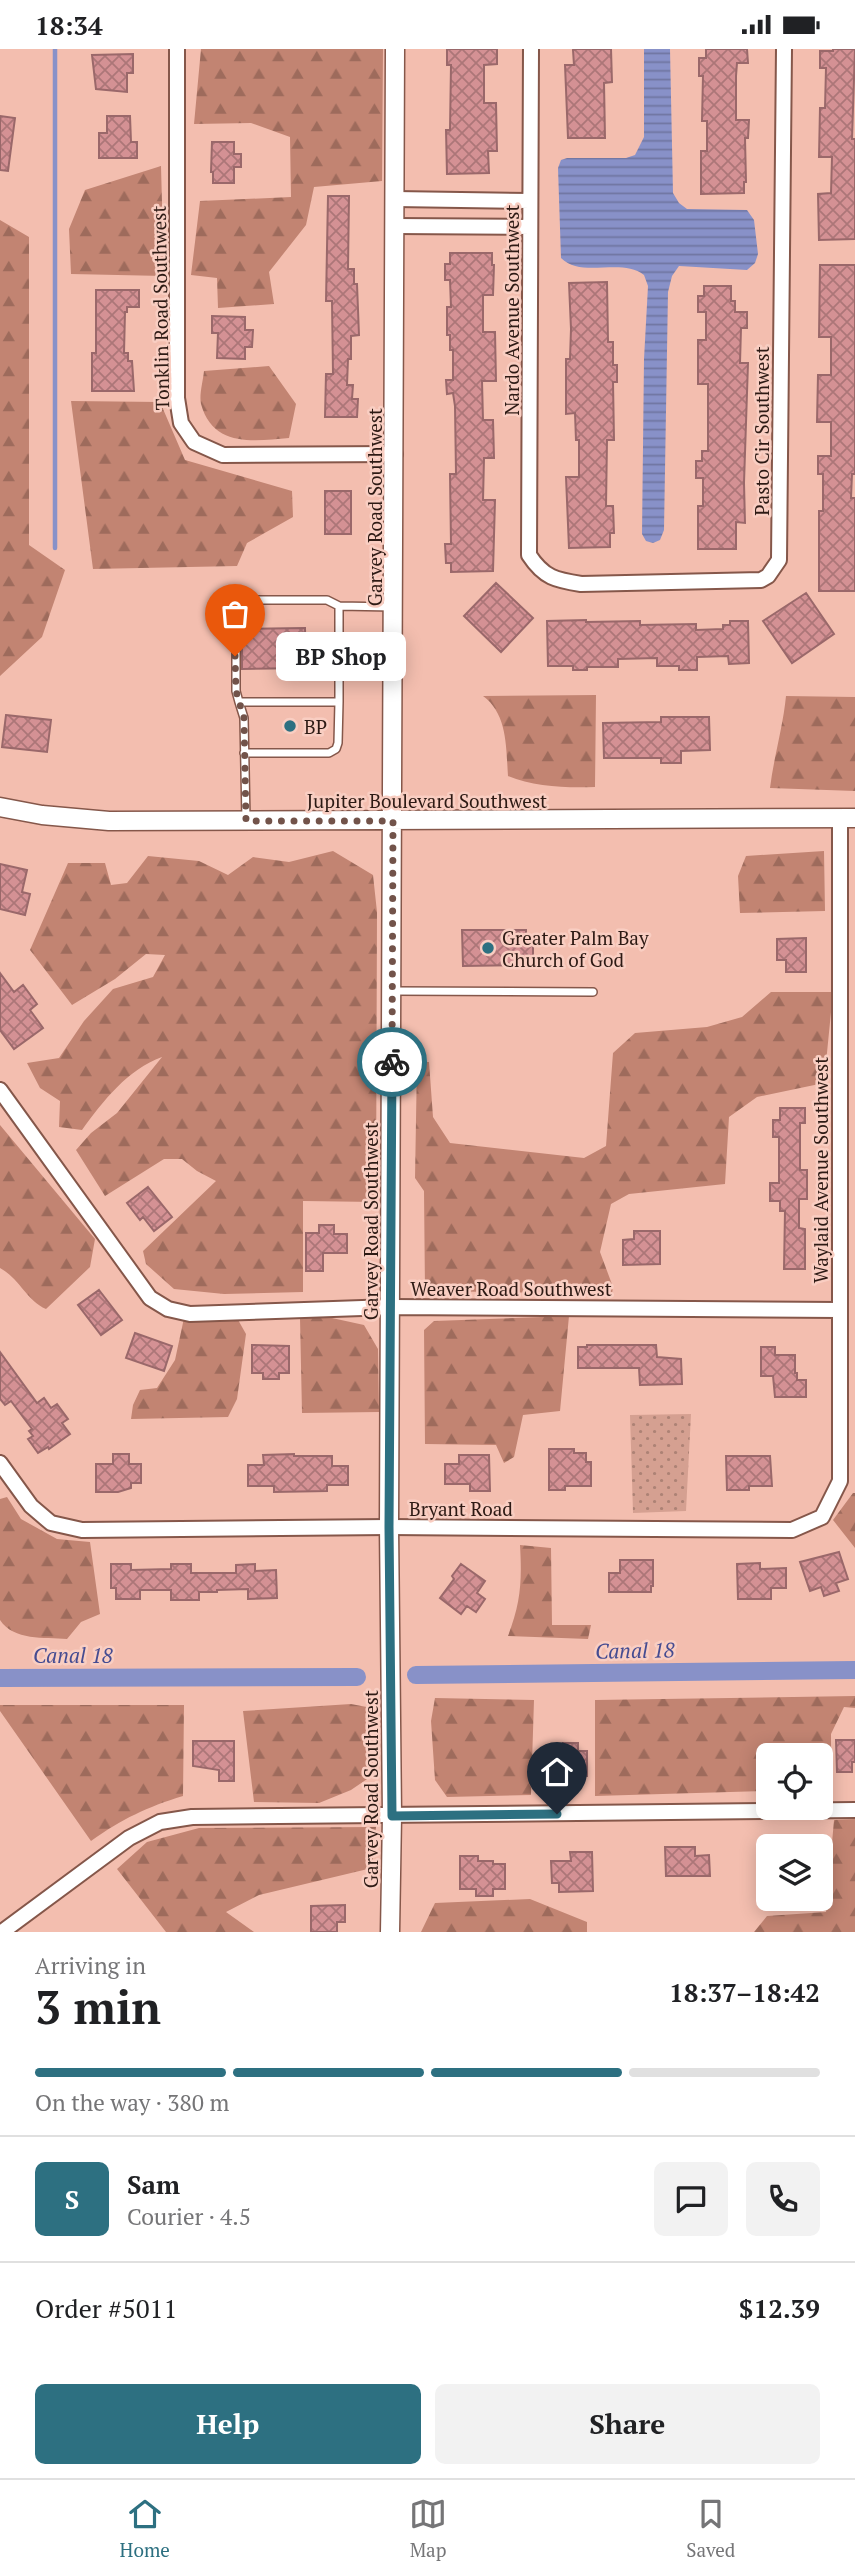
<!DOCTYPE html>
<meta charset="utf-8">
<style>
body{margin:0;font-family:"PT Serif",serif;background:#f2f2f2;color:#202124;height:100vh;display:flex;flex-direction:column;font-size:26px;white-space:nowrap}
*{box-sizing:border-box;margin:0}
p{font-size:23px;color:#757577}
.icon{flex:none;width:38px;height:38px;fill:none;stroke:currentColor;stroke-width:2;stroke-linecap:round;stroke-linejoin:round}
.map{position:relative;height:1883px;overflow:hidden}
.drawer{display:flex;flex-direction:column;background:#fff;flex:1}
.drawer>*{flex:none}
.tools{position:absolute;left:756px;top:1694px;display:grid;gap:14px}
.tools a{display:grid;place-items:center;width:77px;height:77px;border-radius:10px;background:#fff;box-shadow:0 4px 18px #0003;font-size:35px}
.pin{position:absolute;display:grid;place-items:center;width:60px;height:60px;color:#fff;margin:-72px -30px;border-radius:50% 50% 50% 0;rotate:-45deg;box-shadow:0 0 7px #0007}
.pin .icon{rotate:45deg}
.courier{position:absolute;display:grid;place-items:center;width:70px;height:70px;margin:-35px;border:5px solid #2d7081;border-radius:50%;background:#fff;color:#222;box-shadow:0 2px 9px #0007}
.bubble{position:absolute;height:49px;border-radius:10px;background:#fff;box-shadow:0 4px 18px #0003;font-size:23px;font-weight:700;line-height:49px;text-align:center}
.overview em{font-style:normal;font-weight:700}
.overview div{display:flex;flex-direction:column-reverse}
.overview{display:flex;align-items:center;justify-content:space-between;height:119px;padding:0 35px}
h1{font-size:46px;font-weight:700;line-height:52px}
.bar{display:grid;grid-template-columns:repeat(4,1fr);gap:10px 7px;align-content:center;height:84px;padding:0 35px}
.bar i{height:9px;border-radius:5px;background:#e0e0e0}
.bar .selected{background:#2d7081}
.bar p{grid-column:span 4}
.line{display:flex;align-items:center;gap:18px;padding:0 35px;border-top:2px solid #e0e0e0}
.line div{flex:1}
.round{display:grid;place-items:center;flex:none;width:74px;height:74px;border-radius:10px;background:#f2f2f2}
.button{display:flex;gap:14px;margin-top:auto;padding:14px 35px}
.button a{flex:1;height:80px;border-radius:10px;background:#2d7081;color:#fff;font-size:28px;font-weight:700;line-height:80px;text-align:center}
.button a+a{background:#f2f2f2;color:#202124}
.status{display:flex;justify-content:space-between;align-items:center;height:49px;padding:0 35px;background:#fff;direction:ltr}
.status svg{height:19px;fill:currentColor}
.tabs{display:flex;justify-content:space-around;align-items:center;height:98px;border-top:2px solid #e0e0e0;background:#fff;font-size:19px;color:#757577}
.tabs a{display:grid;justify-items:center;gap:4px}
.tabs .selected{color:#2d7081}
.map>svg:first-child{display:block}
</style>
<div class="status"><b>18:34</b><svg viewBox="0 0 49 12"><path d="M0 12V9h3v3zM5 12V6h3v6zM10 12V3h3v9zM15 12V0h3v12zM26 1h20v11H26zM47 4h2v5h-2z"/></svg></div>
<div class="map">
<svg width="855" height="1883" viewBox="0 0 855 1883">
<defs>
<pattern id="green-dots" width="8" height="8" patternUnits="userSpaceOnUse" patternTransform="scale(1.75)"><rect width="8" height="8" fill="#d5a091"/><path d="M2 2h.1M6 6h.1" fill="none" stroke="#ad8275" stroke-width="1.8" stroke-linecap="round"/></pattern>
<pattern id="forest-firs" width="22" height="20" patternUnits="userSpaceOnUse" patternTransform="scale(1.75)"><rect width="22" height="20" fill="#c28472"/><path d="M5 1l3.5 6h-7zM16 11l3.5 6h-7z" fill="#9e6b5c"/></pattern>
<pattern id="water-rules" width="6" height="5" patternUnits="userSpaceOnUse" patternTransform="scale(1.75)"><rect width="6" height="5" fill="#8891c8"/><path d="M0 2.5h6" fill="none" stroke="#7076a1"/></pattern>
<pattern id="building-cross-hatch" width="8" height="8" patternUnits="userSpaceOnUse" patternTransform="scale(1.75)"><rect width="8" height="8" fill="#d49194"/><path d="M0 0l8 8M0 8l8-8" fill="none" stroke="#ac7678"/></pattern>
</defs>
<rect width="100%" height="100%" fill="#f3beaf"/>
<path fill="url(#green-dots)" d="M691 1365 686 1462 633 1464 630 1366Z"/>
<path fill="url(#forest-firs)" d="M201 0H383L382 132 314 138 306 176 269 223 274 255 218 259 217 229 191 226 200 152 291 148 290 88 251 74 194 75Z
M161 117 164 227 71 225 69 180 85 141Z
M0 171 29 188V496L65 521 42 588 0 627Z
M269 317 296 355 289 389C255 392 213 399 201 355 199 346 203 332 204 322Z
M71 352 160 353 185 411 292 442 293 468 247 494 237 517 93 520Z
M596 646 595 738C567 739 534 738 508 727 506 700 508 665 483 647Z
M786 647 855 648V742L770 739C774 707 783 678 786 647Z
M333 802 373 826 377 863 376 1153 303 1152V1243L224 1245 174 1240 146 1215 143 1202 216 1132 197 1122 182 1110H164L105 1147 76 1101 91 1084 117 1064 162 1008C128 1020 103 1052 82 1081L59 1078 60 1052 40 1039 27 1014 59 1009 84 972 113 940 153 928 165 906 146 905 115 930 72 956 30 901 68 814H105L111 836 127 834 148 807 199 812 228 826 253 808 289 813Z
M824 802 825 862 740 864 738 827 746 807Z
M771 943H833L824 1034 757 1048 729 1068 725 1135 629 1145 611 1155 600 1203 613 1238 612 1245 425 1242 424 1142 415 1129 417 1013H429L433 1068 450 1094 584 1109 606 1097 613 1004 635 984 707 978 742 968Z
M0 1076 95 1190 90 1218 46 1260C27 1252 19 1229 0 1219Z
M569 1267 560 1362 523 1366 514 1408 504 1414 496 1396 425 1395 424 1281 434 1272Z
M184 1269H237L246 1285 237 1350 228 1368 131 1370 133 1356 140 1341 157 1339 175 1311Z
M300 1269H332L364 1276 378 1300 379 1363 302 1364Z
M853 1444H855V1499L833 1471Z
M7 1448 21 1470 57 1490 90 1493 100 1565 81 1573 67 1590C44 1588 14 1592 0 1571V1450Z
M520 1496 551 1499 552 1576H591L588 1590 508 1587C521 1553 522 1532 520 1496Z
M855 1647V1659L844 1658 831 1685V1722L821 1735V1706H768V1742L595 1747V1651Z
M435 1649 534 1651 531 1746 447 1748 435 1731 431 1672Z
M351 1655 372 1659 373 1726 351 1741 319 1754 254 1753 243 1662Z
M0 1656H184L183 1747C147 1758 122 1770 91 1792L0 1662Z
M855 1770V1883H754L767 1867 826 1863 834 1771Z
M376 1778 372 1819 259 1846 226 1863 254 1883H166L117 1820 147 1793 199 1779Z
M530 1850 587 1873V1883H421L435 1854Z"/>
<path fill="url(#water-rules)" d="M644 0H670L673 144 679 154 687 160 747 161 754 171 758 205 755 214 747 221 679 217 672 227 668 243 664 481 660 491 653 494 646 492 642 485 644 310 648 237 644 226C621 208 582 230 561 209L558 119 561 111 567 109H626L635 106 644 88Z"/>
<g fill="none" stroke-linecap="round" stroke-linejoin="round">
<path stroke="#8891c8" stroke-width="4.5" d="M55 0V499"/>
<path stroke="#8891c8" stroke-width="18" d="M416 1626 855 1621
M0 1629 357 1628"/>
</g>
<path fill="url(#building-cross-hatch)" stroke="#9a686a" stroke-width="2" d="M447 0H497V15L484 16V54H496L497 102H488L489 124 447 125 446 81H450L451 16H447Z
M577 0H611L612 33 604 34 605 89H568L565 16H574L573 1Z
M706 0H747L748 14H737L736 27V71H749L748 89H745L746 133H744V144L701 145V102H707V72H702L703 27H699V9H706Z
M833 0H855L852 90H855V190L819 191 818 145 831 144 832 108H819L820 59H825L826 19H820V2H833Z
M133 5V24H127V43L96 40 92 6Z
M0 67 15 69 8 122 0 121Z
M107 67H130L131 93H137V109H99V84H107Z
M212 93H234V105H241V118H234V134H213V123H211Z
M328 147H349L348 220H354V235H357L359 286 351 287V310H348L347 336H353L352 350H358L357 368H325L326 325H333L332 252H326Z
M450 204H492V216H494L493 246H483V283H495L496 332H482L483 371H493L494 409H484L483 451H495L493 522 451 523V514H446L445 495H451L450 425H456L455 357 453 344 447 345 446 331H453V301H450V286H447V258H451L450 231H445V215H450Z
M820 216H855V425H852L851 449H855V542H819V462H823V425H818V407H831V373H817L818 326H831V288H819Z
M607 233 608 293H613V316H617V333H613L614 391H607L606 457H613L614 484H610V498L569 499 566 428H579V391H576L575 364 566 365V310H570L571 280 569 234Z
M704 237H731V252H735V263H747V279H741L740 314H748L744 434 745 474 736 473V500H698V457H703V429H696V412H702V402H708V335H698V291H706V263H698V247H704Z
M96 241H139V258H127V263H125L124 304H128V312H132L134 342H92V304H96Z
M212 267 245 268V281H253L252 298H245V310L217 309 218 284H212Z
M325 442H351V485H325Z
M496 534 533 569 501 603 464 567Z
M806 544 834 585 792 614 763 572Z
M586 571V573L640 572V576L696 575V581L723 580V576H730V572H748L749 614 729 615 728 607 697 608V621H679V617H657V609L618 610V618H587V621H573V617H548L547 572Z
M305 579 306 619 242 620V580Z
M6 666 51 671 47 703 2 698Z
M661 668H709L710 701 681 702V714H661V709H604L603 674 661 673Z
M0 815 27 821 22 843 30 845 25 866 0 860Z
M462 881H526V892H533V908H525V916L463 917Z
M806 889V923H786V911H777V890Z
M0 924 14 943 23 936 37 955 30 961 43 979 14 1000 0 981Z
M780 1059H805V1074H800V1121H807V1150H799V1179L805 1180V1220H784L785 1162H780V1152H770V1134H779V1088H773V1071H780Z
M148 1138 172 1168 154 1182 143 1168 140 1171 127 1154Z
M319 1176H334V1185H347V1204H323V1222H306V1184H319Z
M634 1182H660V1215L623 1216V1191L634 1190Z
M99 1241 122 1271 101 1286 78 1256Z
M135 1284 172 1297 164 1322 126 1309Z
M252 1296 289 1297V1324H279V1330H263V1324H252Z
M587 1296H656L657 1308 681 1310 682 1335 640 1336 639 1319H578V1298H587Z
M761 1298H775V1306H795V1324H797V1331H806V1348H775L773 1327H761Z
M0 1303 37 1354 44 1349 51 1359 57 1355 68 1370 62 1374 70 1385 49 1400 48 1398 38 1404 28 1390 33 1387 29 1382 32 1380 11 1352 5 1356 0 1350Z
M549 1400H574V1404H586V1413H591V1437H565V1441H549Z
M113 1405H129V1415H141V1434H131V1439L118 1443H96V1415H113Z
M294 1405V1407H332V1417H348V1436H327V1442L274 1443V1437H248V1416H264L263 1406Z
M459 1406H489L490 1442H470V1435H445V1415H459Z
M726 1407H770L772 1437H749V1441H727Z
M839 1503 848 1530 836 1534 839 1542 824 1547 821 1538 810 1542 800 1513Z
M620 1511H653V1537H651V1543H609V1524H620Z
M760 1514V1520L786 1519V1539H771V1550H738L737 1515Z
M111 1515H131V1521L171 1520V1515H191V1524H236V1516L255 1515V1522L276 1521 277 1549 248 1550V1540L217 1541V1543H199V1551H171V1541H140V1550H116V1539H111Z
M461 1515 485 1532 477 1544 485 1550 476 1563 467 1557 461 1565 440 1549 454 1530 452 1527Z
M836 1691H855V1713H852V1723H837Z
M193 1692H234V1732H219V1721L193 1717Z
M563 1694H578V1702H587V1727H568V1722H545V1703L563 1702Z
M665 1798H695V1807L709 1806 710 1827H666Z
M570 1803H592L593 1842 559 1843V1834H552L551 1812H571Z
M460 1807H478V1812H493V1815H505V1840H493V1847H476V1840H460Z
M345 1856V1873H337V1883H311V1857Z"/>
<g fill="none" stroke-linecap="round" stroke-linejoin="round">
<defs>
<path id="service" d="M239 653 236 642V559L249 551H327L339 557
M244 704H329L336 700 338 694 339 653
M246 771 244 669 239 653H339V557L393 558
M393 942 593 943"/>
<path id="minor" d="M177 0V349L181 374 194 393 223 406 395 405
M531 0 529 506C544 529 556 531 581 535L761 531 768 527 779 511 784 0
M395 150 530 152
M395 177 530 178
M0 1041 150 1249 168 1260 190 1265 391 1258 839 1261
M0 1414 31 1457 51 1474 82 1481 389 1478 792 1481 822 1468 840 1432V769
M2 1883 129 1789 160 1773 192 1768 855 1761"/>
<path id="tertiary" d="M0 758 42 766 109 772 855 769
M390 1883 392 1767 389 1478 395 0"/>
</defs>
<use href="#service" stroke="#85574a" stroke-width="10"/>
<use href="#minor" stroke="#85574a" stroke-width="18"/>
<use href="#tertiary" stroke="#85574a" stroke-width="21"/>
<use href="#service" stroke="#fff" stroke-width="7"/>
<use href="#minor" stroke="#fff" stroke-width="14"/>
<use href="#tertiary" stroke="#fff" stroke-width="18"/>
</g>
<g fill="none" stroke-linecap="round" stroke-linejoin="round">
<path stroke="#72534a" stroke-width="7" stroke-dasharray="0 12.6" d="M235 607 236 642 244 669 246 772H393L392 1013"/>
<path stroke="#2d7081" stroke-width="9" d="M392 1013 389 1478 392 1767 557 1765"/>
</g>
<g fill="#2d7081" stroke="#f9cec2" stroke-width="2.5">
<circle cx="290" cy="677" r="7"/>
<circle cx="488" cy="899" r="7"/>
</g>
<g text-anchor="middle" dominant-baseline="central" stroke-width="5" stroke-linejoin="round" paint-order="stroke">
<g font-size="19" fill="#2d1a14" stroke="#f9cec2">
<text transform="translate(160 259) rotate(-91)">Tonklin Road Southwest</text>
<text transform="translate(511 261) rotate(-90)">Nardo Avenue Southwest</text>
<text transform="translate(761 382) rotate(-90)">Pasto Cir Southwest</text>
<text transform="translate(374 458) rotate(-90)">Garvey Road Southwest</text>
<text x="427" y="751">Jupiter Boulevard Southwest</text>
<text transform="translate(820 1121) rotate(-90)">Waylaid Avenue Southwest</text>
<text transform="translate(370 1172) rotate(-90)">Garvey Road Southwest</text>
<text x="511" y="1239">Weaver Road Southwest</text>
<text x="461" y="1459">Bryant Road</text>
<text transform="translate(370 1740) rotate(-90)">Garvey Road Southwest</text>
</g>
<g font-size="19" fill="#2d1a14" stroke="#f9cec2" text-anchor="start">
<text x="304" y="677">BP</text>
<text x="502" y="888">Greater Palm Bay<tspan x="502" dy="22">Church of God</tspan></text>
</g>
<g font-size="21" font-style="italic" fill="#454c91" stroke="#f9cec2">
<text transform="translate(635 1601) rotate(-1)">Canal 18</text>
<text x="73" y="1606">Canal 18</text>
</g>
</g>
</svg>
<div class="tools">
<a><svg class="icon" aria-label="locate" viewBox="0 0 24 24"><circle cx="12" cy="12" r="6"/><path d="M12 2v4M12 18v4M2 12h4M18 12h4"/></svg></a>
<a><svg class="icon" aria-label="layers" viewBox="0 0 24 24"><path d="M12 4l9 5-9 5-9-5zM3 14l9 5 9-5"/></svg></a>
</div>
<div class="pin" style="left:235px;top:607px;background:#ea580c"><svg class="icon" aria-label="bag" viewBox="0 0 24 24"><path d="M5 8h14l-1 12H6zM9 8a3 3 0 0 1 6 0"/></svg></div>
<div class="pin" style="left:557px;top:1765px;background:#1f2937"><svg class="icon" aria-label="home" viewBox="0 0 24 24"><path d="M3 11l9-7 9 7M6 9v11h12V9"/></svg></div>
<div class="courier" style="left:392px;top:1013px"><svg class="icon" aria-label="bike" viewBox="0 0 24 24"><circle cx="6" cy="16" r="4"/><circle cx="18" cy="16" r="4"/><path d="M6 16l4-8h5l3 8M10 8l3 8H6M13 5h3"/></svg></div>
<div class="bubble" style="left:276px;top:583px;width:130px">BP Shop</div>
</div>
<section class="drawer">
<div class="overview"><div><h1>3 min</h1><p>Arriving in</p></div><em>18:37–18:42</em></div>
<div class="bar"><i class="selected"></i><i class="selected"></i><i class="selected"></i><i></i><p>On the way · 380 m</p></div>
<div class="line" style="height:126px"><b class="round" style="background:#2d7081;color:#fff">S</b><div><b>Sam</b><p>Courier · 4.5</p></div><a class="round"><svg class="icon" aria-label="chat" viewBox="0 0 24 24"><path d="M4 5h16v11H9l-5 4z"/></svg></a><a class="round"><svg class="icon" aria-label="phone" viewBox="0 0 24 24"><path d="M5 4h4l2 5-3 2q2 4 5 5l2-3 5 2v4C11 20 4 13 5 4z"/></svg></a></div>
<div class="line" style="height:91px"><div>Order #5011</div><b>$12.39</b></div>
<div class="button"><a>Help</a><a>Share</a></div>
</section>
<nav class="tabs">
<a class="selected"><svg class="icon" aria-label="home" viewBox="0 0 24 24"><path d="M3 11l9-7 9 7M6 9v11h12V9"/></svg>Home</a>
<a><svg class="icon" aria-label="map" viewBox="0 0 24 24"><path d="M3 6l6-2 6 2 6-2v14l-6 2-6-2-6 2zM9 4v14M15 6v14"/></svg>Map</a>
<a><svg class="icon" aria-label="saved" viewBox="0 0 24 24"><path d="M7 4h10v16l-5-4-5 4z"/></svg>Saved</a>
</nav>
